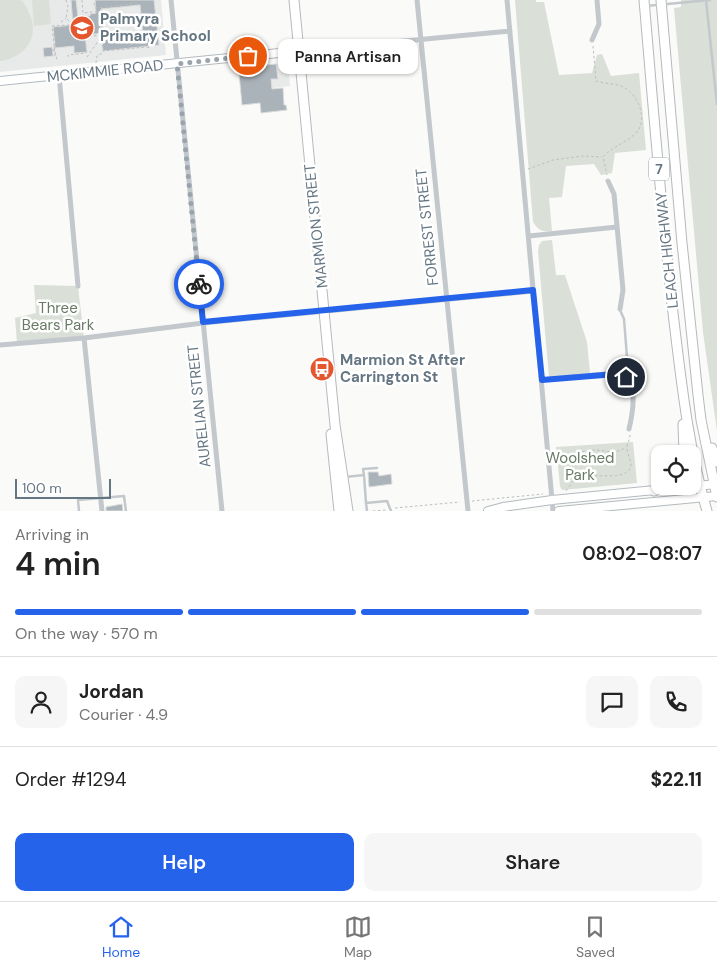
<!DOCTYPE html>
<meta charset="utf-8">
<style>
body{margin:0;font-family:"DM Sans",sans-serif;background:#f6f6f6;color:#222;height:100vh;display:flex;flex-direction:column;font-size:19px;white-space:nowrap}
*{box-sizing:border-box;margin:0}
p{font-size:16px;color:#767676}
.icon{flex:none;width:28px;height:28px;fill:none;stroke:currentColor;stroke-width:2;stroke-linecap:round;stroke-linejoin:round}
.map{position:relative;height:511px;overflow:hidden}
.panel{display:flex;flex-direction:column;background:#fff;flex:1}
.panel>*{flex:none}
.controls{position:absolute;left:651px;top:445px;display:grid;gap:10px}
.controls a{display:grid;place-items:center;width:50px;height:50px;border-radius:10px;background:#fff;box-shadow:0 1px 4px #0004;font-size:25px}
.scale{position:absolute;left:15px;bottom:12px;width:96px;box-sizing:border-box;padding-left:5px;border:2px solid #657683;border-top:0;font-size:14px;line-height:18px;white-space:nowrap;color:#657683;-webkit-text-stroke:4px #fff;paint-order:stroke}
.pin{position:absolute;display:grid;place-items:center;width:42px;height:42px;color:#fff;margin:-21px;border:2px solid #fff;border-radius:50%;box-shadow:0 1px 5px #0007}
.courier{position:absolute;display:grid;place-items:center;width:50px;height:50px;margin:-25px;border:4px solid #2563eb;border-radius:50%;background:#fff;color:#222;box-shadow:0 1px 6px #0007}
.bubble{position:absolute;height:35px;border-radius:10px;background:#fff;box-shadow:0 1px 4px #0004;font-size:16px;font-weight:600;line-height:35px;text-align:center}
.headline em{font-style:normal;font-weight:600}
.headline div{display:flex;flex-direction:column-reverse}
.headline{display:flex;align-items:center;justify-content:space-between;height:85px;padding:0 15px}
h1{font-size:32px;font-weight:600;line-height:38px}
.bar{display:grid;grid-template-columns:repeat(4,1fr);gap:8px 5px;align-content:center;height:60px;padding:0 15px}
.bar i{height:6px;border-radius:4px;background:#e0e0e0}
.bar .on{background:#2563eb}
.bar p{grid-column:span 4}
.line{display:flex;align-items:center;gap:12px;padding:0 15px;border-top:1px solid #e0e0e0}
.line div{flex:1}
.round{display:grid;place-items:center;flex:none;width:52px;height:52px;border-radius:10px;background:#f6f6f6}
.primary-button{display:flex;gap:10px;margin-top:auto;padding:10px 15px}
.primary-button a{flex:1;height:58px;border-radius:10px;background:#2563eb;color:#fff;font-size:20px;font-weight:600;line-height:58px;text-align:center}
.primary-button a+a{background:#f6f6f6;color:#222}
.tabs{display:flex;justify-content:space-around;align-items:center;height:70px;border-top:1px solid #e0e0e0;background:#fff;font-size:14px;color:#767676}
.tabs a{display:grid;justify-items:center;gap:2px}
.tabs .on{color:#2563eb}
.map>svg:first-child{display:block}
</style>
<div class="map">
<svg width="717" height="511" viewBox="0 0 717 511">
<rect width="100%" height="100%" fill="#fafaf8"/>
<path fill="#e8e9e9" d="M0 0H161L166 55 0 72Z
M286 63 288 64 290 86 256 90 254 66Z"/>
<path fill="#dadfd7" d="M0 0C6 0 15 0 20 0 25 2 27 9 29 13 41 37 24 58 0 61Z
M32 0H49L51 24 34 26Z
M515 0H536V2H544L559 75 592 73 597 55 602 54 611 76 639 73 646 150 615 153 612 173 601 175 594 164 566 166 562 197 549 198 552 231C542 232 539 231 533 222Z
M681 0H717V431L703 332 674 8 681 7Z
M552 240 556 275H565L587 342 590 373 549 377 538 251 539 245 542 241Z
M34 285 78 286 84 338 17 343 15 318 36 313Z
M633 442 637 483 562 490 560 486 556 447Z"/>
<path fill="#aab3b9" stroke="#dcdcda" d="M71 0H76L78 17 90 16V14L96 13 95 0H154L159 45 103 51 102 40 143 35 140 5 101 9 104 33 85 35 87 52 74 53V46L55 48 53 27 73 25Z
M52 47 53 56 44 57 43 48Z
M276 64 278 79H271L272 89 283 88 284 105H286L287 110 261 113 260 103 242 105 239 73 258 71V66Z
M368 472H378L379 476 391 474 392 484 369 487Z
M122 504 123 511H106V507Z"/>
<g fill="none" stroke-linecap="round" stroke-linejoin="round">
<defs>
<path id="secondary" d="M0 81 299 51
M488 511 503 507 552 500 717 484
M559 511 717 496"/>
<path id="primary" d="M294 0 335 425 348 511
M331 434 339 511"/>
<path id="trunk" d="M644 0C653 104 661 209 673 313 681 379 688 447 707 511
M661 0 682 243 698 395 701 420 717 497
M683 424 684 454
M712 448 717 462
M654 491 663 486"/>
</defs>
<use href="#secondary" stroke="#b3babf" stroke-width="10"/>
<use href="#primary" stroke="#b5babe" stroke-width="11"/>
<use href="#trunk" stroke="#b4b9bd" stroke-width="11"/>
<path stroke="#bbbfc2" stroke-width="1" stroke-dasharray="2.5 2.5" stroke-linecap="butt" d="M66 0 68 7 66 18 70 22 82 21 83 13
M82 0 83 13 102 11
M94 3 95 8 139 3
M61 22 66 18
M69 27V32
M101 35 103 51 147 47 150 48
M84 37 102 35
M54 46H56L54 28 83 25 86 53 68 55 69 59
M54 46 52 26 70 25
M593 46 596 81C604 84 615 83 623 87 639 95 649 121 635 134 625 143 612 147 603 157L607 175
M54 47 57 60
M53 49V55
M54 49 55 56
M87 57 101 37
M96 63 97 56 103 53
M528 169 553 160 582 156 602 157
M573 481 572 458C594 440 610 460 626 447
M566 491C570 485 573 480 580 477 592 472 629 483 631 465 631 459 626 452 627 446 628 441 630 440 630 435
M472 501 543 494
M395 508 460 502
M373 511 386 510"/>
<path stroke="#c3c8cc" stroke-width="2.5" d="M706 0 717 104
M646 6 710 0
M620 310 624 319 628 370 626 377
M364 475 363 469 377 468
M345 477 364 475 366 503 387 501 391 511
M366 503 367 511
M79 511 78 500 124 496 126 511"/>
<path stroke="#c3c8cc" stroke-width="5" d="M171 0 222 511
M417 0 468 511
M507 0 553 511
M592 40 599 24 597 0
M298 41 310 48 320 49
M301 63 308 54 320 49 510 31
M59 75 78 286
M608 181 614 194 623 290 620 309
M529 236 617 227
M84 338 102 511
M0 345 84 338 203 323 533 291
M542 380 616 373C640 376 633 412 629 429"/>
<use href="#secondary" stroke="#fff" stroke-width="8"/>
<use href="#primary" stroke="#fff" stroke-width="9"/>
<use href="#trunk" stroke="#fff" stroke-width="9"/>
</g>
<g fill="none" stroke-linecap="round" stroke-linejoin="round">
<path stroke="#99a4ac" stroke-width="5" stroke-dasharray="0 9" d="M199 284 177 64 248 56"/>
<path stroke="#2563eb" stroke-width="6" d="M199 284 203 322 533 290 542 380 616 374 626 377"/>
</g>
<defs>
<symbol id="school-disc" viewBox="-11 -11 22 22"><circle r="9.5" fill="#e4572e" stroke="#fff"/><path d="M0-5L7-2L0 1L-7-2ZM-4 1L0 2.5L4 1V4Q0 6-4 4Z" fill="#fff"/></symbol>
<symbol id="bus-disc" viewBox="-11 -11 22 22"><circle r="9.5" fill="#e4572e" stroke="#fff"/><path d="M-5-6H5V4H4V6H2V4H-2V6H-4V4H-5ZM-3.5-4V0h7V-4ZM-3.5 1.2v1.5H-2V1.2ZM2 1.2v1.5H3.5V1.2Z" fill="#fff"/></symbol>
</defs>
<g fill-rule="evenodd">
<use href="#school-disc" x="68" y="14" width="28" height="28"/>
<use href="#bus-disc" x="308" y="355" width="28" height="28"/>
</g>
<g text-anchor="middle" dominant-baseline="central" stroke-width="5" stroke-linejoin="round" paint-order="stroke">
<rect fill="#fff" stroke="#939fa8" stroke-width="1" x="649" y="157.5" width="20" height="23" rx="4"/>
<g font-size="14" font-weight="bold" fill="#657683">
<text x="659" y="169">7</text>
</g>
<g font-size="15" font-weight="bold" fill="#657683" stroke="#fff" text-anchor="start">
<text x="100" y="19">Palmyra<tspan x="100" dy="17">Primary School</tspan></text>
<text x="340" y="360">Marmion St After<tspan x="340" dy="17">Carrington St</tspan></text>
</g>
<g font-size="15" fill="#657683" stroke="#fff">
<text transform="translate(105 71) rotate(-6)">MCKIMMIE ROAD</text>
<text transform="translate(316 226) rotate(-96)">MARMION STREET</text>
<text transform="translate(427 227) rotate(-96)">FORREST STREET</text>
<text transform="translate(667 250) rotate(-96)">LEACH HIGHWAY</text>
<text transform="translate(199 406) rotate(-96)">AURELIAN STREET</text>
</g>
<g font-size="15" fill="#687a64" stroke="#fff">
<text x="58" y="308">Three<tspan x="58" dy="17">Bears Park</tspan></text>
<text x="580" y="458">Woolshed<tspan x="580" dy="17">Park</tspan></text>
</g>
</g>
</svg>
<div class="controls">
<a><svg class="icon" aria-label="locate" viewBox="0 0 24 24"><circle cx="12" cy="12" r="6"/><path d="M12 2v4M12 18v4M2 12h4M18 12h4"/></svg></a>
</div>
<div class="scale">100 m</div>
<div class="pin" style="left:248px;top:56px;background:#ea580c"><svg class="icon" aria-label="bag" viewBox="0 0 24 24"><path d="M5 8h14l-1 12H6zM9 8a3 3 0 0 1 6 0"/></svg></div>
<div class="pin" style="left:626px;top:377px;background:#1f2937"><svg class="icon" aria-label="home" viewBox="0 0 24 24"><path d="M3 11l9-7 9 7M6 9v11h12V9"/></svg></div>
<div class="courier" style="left:199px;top:284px"><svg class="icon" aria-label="bike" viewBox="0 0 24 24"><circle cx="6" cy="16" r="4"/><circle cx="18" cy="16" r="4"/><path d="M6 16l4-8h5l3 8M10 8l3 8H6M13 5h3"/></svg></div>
<div class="bubble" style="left:278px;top:39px;width:140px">Panna Artisan</div>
</div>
<section class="panel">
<div class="headline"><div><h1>4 min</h1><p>Arriving in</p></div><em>08:02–08:07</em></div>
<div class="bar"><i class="on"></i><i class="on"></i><i class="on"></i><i></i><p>On the way · 570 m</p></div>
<div class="line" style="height:90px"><a class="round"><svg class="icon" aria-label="person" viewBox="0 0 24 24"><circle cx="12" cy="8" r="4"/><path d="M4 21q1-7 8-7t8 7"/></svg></a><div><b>Jordan</b><p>Courier · 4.9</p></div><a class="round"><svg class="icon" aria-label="chat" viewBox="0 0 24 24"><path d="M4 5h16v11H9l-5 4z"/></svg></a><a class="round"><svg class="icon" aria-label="phone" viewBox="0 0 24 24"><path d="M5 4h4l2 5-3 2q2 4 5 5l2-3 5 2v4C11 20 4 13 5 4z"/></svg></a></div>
<div class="line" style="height:65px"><div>Order #1294</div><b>$22.11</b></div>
<div class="primary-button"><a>Help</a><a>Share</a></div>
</section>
<nav class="tabs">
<a class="on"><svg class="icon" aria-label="home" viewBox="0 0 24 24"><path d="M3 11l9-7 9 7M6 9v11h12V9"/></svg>Home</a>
<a><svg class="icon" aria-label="map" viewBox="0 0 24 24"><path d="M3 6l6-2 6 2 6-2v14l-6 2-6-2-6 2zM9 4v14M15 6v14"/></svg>Map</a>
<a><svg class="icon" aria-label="saved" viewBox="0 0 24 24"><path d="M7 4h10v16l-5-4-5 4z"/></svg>Saved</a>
</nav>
